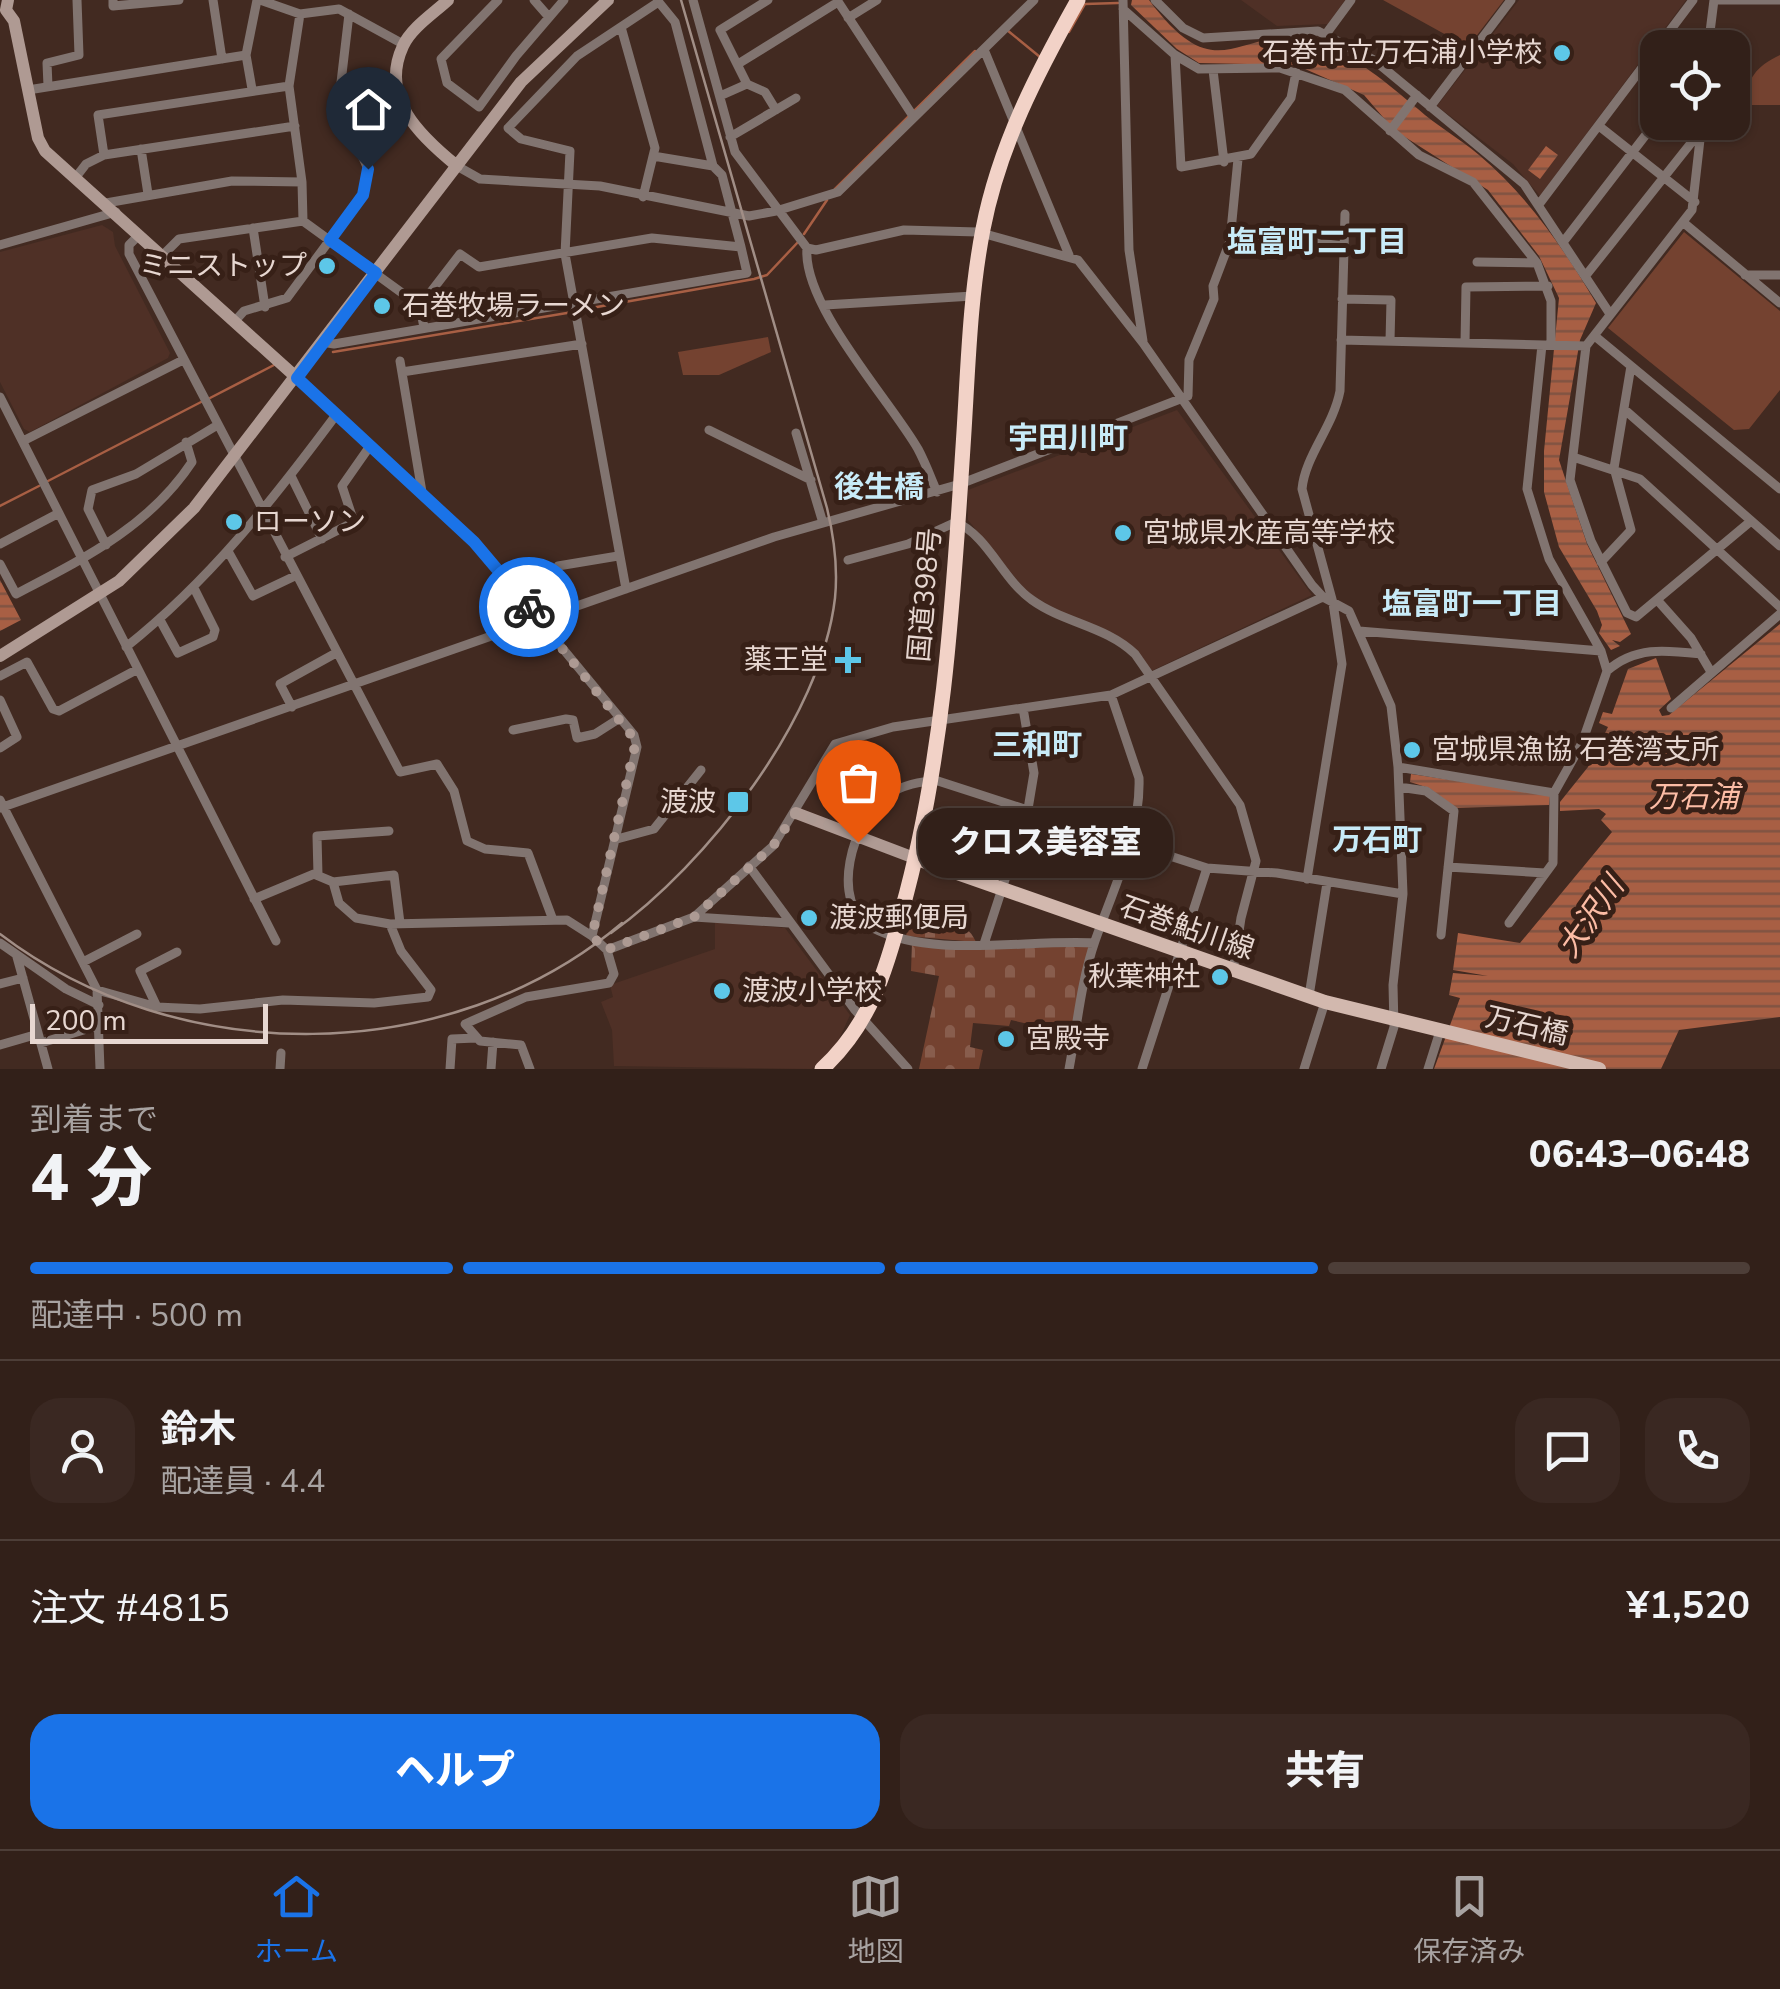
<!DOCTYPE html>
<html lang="ja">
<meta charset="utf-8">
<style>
body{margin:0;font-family:"Nunito Sans","Noto Sans JP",sans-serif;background:#3a2822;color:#f1f3f6;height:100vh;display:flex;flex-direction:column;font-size:38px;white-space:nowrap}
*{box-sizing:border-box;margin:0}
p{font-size:32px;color:#a8a3a2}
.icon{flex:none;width:55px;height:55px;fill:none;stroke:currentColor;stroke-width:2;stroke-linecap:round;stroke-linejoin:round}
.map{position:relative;height:1069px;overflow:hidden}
.details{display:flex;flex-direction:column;background:#322019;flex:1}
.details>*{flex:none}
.tools{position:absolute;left:1640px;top:30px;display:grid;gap:20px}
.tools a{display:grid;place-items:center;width:110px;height:110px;border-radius:20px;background:#322019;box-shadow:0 2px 8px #0004,0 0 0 2px #4d3e38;font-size:50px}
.scale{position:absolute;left:30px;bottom:25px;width:238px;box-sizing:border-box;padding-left:10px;border:5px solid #e7d7d1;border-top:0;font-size:28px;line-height:35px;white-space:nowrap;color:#e7d7d1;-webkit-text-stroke:8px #372017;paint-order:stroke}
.pin{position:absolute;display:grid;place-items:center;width:85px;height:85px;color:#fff;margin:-102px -42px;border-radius:50% 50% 50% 0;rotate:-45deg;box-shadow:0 0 10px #0007}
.pin .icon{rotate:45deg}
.courier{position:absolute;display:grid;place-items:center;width:100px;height:100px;margin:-50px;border:8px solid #1a73e8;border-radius:50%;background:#fff;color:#222;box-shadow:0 2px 12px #0007}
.bubble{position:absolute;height:70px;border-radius:30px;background:#322019;box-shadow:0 2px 8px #0004,0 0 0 2px #4d3e38;font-size:32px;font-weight:800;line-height:70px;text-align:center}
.headline em{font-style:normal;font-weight:800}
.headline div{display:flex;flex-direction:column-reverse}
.headline{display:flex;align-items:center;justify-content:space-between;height:170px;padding:0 30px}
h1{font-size:65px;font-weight:800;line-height:75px}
.bar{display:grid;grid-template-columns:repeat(4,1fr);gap:15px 10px;align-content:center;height:120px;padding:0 30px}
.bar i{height:12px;border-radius:8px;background:#4d3e38}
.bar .selected{background:#1a73e8}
.bar p{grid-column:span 4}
.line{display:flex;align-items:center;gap:25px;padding:0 30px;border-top:2px solid #4d3e38}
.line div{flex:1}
.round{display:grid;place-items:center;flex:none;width:105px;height:105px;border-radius:30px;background:#3a2822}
.primary-button{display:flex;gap:20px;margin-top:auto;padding:20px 30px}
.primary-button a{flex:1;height:115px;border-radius:30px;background:#1a73e8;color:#fff;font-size:40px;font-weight:800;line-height:115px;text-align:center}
.primary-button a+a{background:#3a2822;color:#f1f3f6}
.menu{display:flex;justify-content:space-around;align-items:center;height:140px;border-top:2px solid #4d3e38;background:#322019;font-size:28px;color:#a8a3a2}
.menu a{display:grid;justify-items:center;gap:5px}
.menu .selected{color:#1a73e8}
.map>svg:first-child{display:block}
</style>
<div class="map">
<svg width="1780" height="1069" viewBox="0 0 1780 1069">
<defs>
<pattern id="cemetery-stones" width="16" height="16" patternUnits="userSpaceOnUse" patternTransform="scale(2.5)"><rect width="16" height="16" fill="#744230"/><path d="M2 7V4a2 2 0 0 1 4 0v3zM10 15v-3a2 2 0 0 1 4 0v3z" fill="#885d4d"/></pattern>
<pattern id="water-rules" width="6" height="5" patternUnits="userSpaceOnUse" patternTransform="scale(2.5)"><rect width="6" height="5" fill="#a85f44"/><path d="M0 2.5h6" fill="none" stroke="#805342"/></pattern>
</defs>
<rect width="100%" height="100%" fill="#422a21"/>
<path fill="#4f3026" d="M1241 0H1345L1328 24 1277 26Z
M1519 0H1686L1540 196 1513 164 1437 106Z
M102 225 113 232 115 246 170 353 168 358 30 432 24 429 0 382V252Z
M1177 410 1312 595 1151 671 1137 650 1118 636 1070 618 1027 592 968 520V490Z
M715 922 785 928 850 1015 836 1046 812 1069 614 1066 612 1030 601 1002 613 997 610 985 715 949Z"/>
<path fill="url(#cemetery-stones)" d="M911 914C935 920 966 917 976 942L906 936Z
M912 943 1089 946 1073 1034 1011 1020 1009 1026 973 1023 970 1047 983 1050 979 1069H919L939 976 911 971Z"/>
<path fill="#744230" d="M1383 0H1504L1468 47Z
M1780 55V105H1744C1748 78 1755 67 1780 55Z
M1684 232 1780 311V390L1749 429 1734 430 1608 328Z
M768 337 771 352 719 375H683L678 352Z"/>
<path fill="url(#water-rules)" d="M1132 0H1149C1222 98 1239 18 1317 43 1357 56 1386 83 1418 109 1437 126 1459 138 1479 155 1527 195 1564 249 1596 303L1580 340 1559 460 1587 544 1631 634 1620 642 1612 640 1620 646 1611 650 1599 633 1602 625 1597 611 1559 547 1544 492V451L1559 298 1539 256 1488 190 1394 130 1364 95 1296 65 1199 63 1177 49 1131 5Z
M1546 146 1558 155 1540 179 1528 170Z
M0 580 21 620 0 631Z
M1780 624V1017L1679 1030 1661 1069H1434L1460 998 1449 995 1453 973 1488 976 1453 970 1458 933 1520 943 1612 832 1601 820 1606 814 1599 809 1560 811V802L1588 767 1608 727 1599 723 1603 712 1612 714 1628 669 1656 658 1671 699 1659 710 1662 716 1669 715Z
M1411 774 1550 795 1549 805 1456 808 1429 788 1410 782Z"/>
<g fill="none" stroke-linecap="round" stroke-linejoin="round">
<path stroke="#a85f44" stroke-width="2.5" d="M1007 30 1040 57
M1069 32 1085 4 1118 3
M835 189 975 51
M804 234 827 200
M580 310 754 279 767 275 799 241
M333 352 573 312
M210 398 274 365
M46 482 203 401
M0 506 39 486"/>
<path stroke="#817470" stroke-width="9" d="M113 0V6L179 0
M213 0 222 59
M260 0 300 14 339 9 403 44
M498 0 441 59 447 83 479 107 516 56 564 0
M534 0 548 16
M657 0 675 22 713 166 722 175 741 247
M693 0 735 152 807 248 816 250 904 230 978 232 1078 260 1143 343 1312 585 1323 597 1349 611 1391 706 1398 767 1403 894 1393 985 1394 1027 1381 1069
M768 0 720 30 747 84 765 92 776 110
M837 0 913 116
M1123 0 1129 250 1143 341
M1155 0 1183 28 1203 38 1318 31 1374 60 1524 184 1610 314
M1717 0H1780
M1123 9 1175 55 1199 69 1280 68 1345 90 1419 155 1473 182 1537 263 1551 301V345
M300 14 289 86 302 182 303 221
M848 18 877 0
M621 27 655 148 643 197
M1326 34 1351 0
M1708 48 1714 0
M985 52 1069 255
M1175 55 1181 167 1251 154 1291 98 1296 72
M738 64 838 2
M1213 70 1224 162
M48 86 47 63 79 55 77 0
M252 89 246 55 257 0
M28 90 246 55
M720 96 747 84
M1430 107 1511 0
M1599 126 1695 202
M1390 131 1417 95
M730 137 796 98
M141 149 148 194
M104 155 98 115 289 86
M653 156 713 166
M457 166 480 179 600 186 749 216 776 211 838 192 1034 0
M76 177 86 164 104 155 295 126
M106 203 232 181 302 182
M1540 203 1693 0
M1684 223 1780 303
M253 228 265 307
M139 235 129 245V254L400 772 437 764 454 791 467 841 485 849 528 853 553 920
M1230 241 1245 235 1344 246
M1564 241 1658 119
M0 245 116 212
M807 248C802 305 890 400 918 449 925 462 931 478 937 492
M163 255 179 239 303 221 420 306 424 328
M1477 262 1537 263
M1587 274 1699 133
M1745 275H1780
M1342 299 1391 300 1390 341
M825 305 973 296
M235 321 244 311 287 298 363 195 368 169 349 127 340 91 349 14
M1596 337 1780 489
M1341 340 1586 346 1692 210 1702 122
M322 342 334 344 747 273 741 247 652 238 479 267 460 254 420 306
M1465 343 1466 287 1548 286
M1586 346 1570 480 1591 541 1627 613 1636 617 1751 521
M400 361 422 492
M402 372 582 344
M297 378 474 541 634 735 637 747 592 936 607 950 694 917 789 923
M0 397 276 941
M1625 410 1780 546
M709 430 811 480
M796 433 823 523
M23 441 183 360
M1573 457 1640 479 1780 607
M291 476 322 539
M0 544 59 513
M106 545 88 509 92 490 136 474 216 426
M229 553 253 596 295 576
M285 557 354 522 342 486 370 446
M848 560 908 544 956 522C988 536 1003 580 1032 600 1064 623 1106 626 1135 654L1240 805 1256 861 1241 918 1233 971
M1601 562 1631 530 1614 468 1631 366
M0 564 16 594C83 559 149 527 192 462L186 442
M558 566 618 556
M626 589 565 254 570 151 521 139 508 128 577 56 657 3
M1659 602 1691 638 1711 672
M160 620 178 653 213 637 215 630 195 590
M1359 631 1601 651
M126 647C210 580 272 501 336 415
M1607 671C1635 646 1666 650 1701 654
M0 676 27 662 53 709 59 711 138 669
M0 700 17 737 0 748
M292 707 280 684 336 653
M1671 708 1780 614
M513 730 566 719 573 720 577 738 595 734 620 718
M1398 767 1554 793
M1399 787 1426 791 1454 811 1441 935
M0 800 97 990 100 1069
M0 808 774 537 960 484 1188 396 1189 360 1214 299 1213 286 1230 241 1238 159
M617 839 654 829 701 770
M749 866 855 1010 908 1069
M1448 867 1545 873
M318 875 317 836 389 831
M1307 879 1342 664 1333 603 1302 489C1305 456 1333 427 1340 391L1345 214
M333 882 394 875 400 923
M254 899 314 874 333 882 339 903 356 918 390 924 567 920 592 936
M694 917 773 846 835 744 893 727 1111 695 1323 597
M1509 923 1553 863 1554 793 1582 743 1607 671 1601 651 1549 559 1527 489 1542 345
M0 943 66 989 99 1005
M1094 943C1028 939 932 959 873 928 827 904 853 819 887 795 901 786 922 780 938 781L1207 868 1277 873 1403 894
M984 944 1028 809 1034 773 1023 708
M17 957 48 1069
M83 962 137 934
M0 984 23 978
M97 990 157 1007 200 1009 283 1000 374 1003 428 997 431 990 401 951 390 924
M1309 996 1327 883
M157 1007 140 971 177 952
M41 1043 100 1025
M0 1045 38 1034
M280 1069 281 1053
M450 1069 452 1039 476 1038
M491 1069 493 1042
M530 1069 521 1045 480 1041 465 1024 526 997 609 983 614 974 607 950
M1069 1069C1077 1027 1081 981 1095 941 1113 890 1141 833 1139 778L1111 695
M1142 1069 1207 868
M1304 1069 1325 1002
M1428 1069 1440 1031"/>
<path stroke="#af9a93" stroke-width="12" d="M8 0 6 10 14 21 38 138 45 151 297 378
M448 0C434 13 411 28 403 46 379 98 420 136 457 166
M0 656 119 581 194 508 521 82 608 0
M796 813 917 859"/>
<path stroke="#d2b8ae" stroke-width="14" d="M917 859 1325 1002 1599 1069"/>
<path stroke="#f2d2c7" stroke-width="15" d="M822 1069C870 1025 886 971 902 910 944 760 953 602 963 447 968 374 969 301 983 229 999 146 1037 73 1078 0"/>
<path stroke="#a18e86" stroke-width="2.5" d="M611 933C707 864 821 719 835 598 838 568 834 537 827 508L681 0
M0 934C177 1069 450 1069 622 923"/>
</g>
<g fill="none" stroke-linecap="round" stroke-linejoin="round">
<path stroke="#ad9a93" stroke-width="10" stroke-dasharray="0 18" d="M529 607 636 741 592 936 606 950 694 917 773 846 796 813 860 837 858 842"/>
<path stroke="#1a73e8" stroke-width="12" d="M368 169 363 195 330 240 376 273 297 378 474 542 529 607"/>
</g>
<g fill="#5dc7e8" stroke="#372017" stroke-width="4">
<circle cx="1562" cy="53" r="10"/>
<circle cx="327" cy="266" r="10"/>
<circle cx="382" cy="306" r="10"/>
<circle cx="234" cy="522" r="10"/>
<circle cx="1123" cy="533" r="10"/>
<path d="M843 645h10v10h10v10h-10v10h-10v-10h-10v-10h10z"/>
<circle cx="1412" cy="750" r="10"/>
<rect x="726" y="790" width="24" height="24" rx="5"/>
<circle cx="809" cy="918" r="10"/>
<circle cx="1220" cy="977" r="10"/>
<circle cx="722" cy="991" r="10"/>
<circle cx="1006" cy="1039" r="10"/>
</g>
<g text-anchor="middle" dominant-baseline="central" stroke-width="10" stroke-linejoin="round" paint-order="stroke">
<g font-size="28" fill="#e7d7d1" stroke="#372017" text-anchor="start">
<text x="1542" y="53" text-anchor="end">石巻市立万石浦小学校</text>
<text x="307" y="266" text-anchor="end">ミニストップ</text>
<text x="402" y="306">石巻牧場ラーメン</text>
<text x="254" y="522">ローソン</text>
<text x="1143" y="533">宮城県水産高等学校</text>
<text x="828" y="660" text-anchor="end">薬王堂</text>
<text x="1432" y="750">宮城県漁協 石巻湾支所</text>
<text x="716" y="802" text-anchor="end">渡波</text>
<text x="829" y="918">渡波郵便局</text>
<text x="1200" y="977" text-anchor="end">秋葉神社</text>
<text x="742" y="991">渡波小学校</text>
<text x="1026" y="1039">宮殿寺</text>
</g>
<g font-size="28" fill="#e7d7d1" stroke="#372017">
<text transform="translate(925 595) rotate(-85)">国道398号</text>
<text transform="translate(1187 928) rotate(19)">石巻鮎川線</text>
<text transform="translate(1527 1026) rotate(13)">万石橋</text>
</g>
<g font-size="30" font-weight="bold" fill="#c8ebf8" stroke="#372017">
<text x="1317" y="242">塩富町二丁目</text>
<text x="1068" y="438">宇田川町</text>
<text x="879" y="487">後生橋</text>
<text x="1472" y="604">塩富町一丁目</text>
<text x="1037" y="745">三和町</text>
<text x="1377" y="840">万石町</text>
</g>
<g font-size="30" font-style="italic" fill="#fcbca5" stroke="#372017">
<text x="1694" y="797">万石浦</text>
<text transform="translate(1591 917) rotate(-55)">大沢川</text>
</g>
</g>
</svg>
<div class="tools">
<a><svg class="icon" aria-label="locate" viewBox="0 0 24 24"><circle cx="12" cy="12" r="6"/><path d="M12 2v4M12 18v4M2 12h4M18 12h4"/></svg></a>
</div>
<div class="scale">200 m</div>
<div class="pin" style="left:858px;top:842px;background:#ea580c"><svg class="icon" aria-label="bag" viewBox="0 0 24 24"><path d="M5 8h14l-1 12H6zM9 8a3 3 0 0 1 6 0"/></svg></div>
<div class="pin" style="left:368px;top:169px;background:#1f2937"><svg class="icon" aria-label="home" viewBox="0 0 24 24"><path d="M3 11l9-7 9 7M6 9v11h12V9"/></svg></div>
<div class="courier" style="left:529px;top:607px"><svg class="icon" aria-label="bike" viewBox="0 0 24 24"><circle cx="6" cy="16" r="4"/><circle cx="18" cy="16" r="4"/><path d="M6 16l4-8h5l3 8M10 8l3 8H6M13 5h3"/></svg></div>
<div class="bubble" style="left:918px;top:808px;width:255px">クロス美容室</div>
</div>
<section class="details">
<div class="headline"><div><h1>4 分</h1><p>到着まで</p></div><em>06:43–06:48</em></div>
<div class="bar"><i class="selected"></i><i class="selected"></i><i class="selected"></i><i></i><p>配達中 · 500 m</p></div>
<div class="line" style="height:180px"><a class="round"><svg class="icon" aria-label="person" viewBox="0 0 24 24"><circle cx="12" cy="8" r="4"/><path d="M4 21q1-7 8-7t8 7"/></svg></a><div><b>鈴木</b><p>配達員 · 4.4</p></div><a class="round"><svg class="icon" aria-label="chat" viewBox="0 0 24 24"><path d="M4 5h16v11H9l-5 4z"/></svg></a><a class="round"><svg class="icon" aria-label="phone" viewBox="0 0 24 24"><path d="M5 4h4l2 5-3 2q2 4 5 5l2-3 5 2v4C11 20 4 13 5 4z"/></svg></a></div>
<div class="line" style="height:130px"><div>注文 #4815</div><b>¥1,520</b></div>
<div class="primary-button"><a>ヘルプ</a><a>共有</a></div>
</section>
<nav class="menu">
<a class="selected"><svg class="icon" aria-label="home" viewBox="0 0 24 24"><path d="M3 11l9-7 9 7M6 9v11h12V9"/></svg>ホーム</a>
<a><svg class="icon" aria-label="map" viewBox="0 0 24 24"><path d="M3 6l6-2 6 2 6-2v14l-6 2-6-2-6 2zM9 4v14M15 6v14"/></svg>地図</a>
<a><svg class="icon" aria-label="saved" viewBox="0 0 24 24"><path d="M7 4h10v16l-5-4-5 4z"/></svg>保存済み</a>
</nav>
